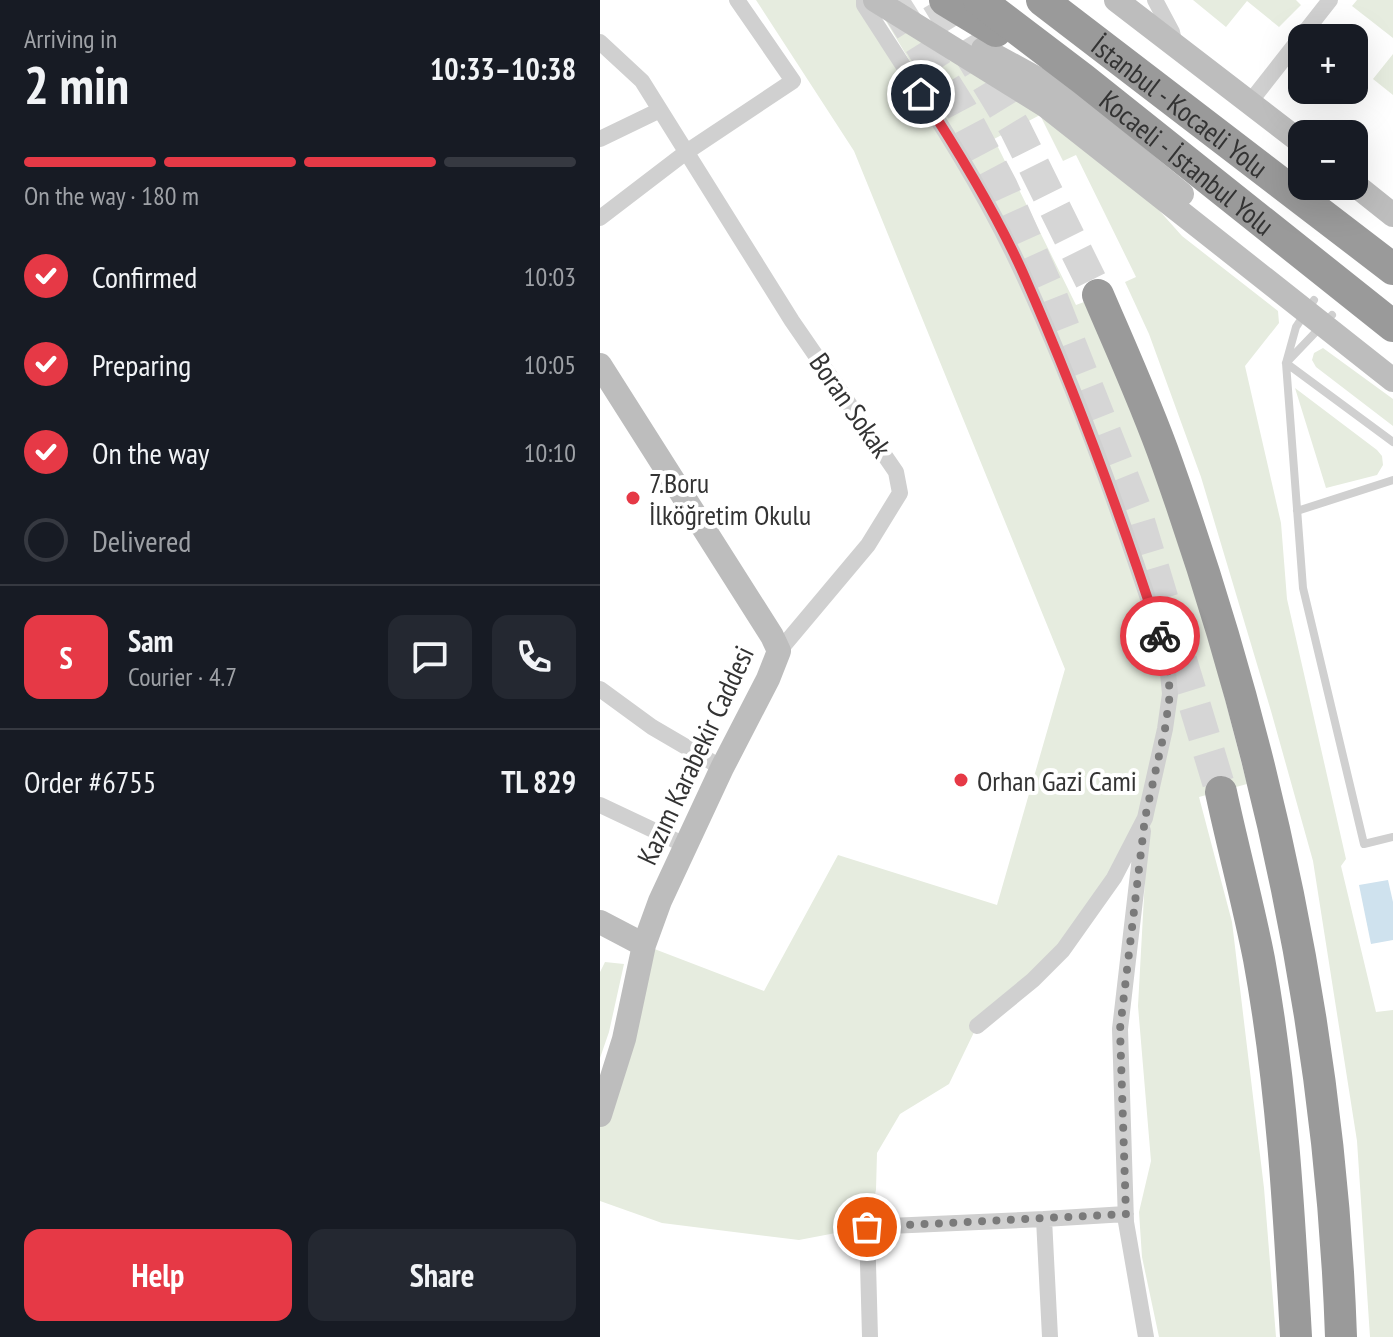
<!DOCTYPE html>
<meta charset="utf-8">
<style>
body{margin:0;font-family:"PT Sans Narrow",sans-serif;background:#242831;color:#f1f3f6;height:100vh;display:flex;flex-direction:column;font-size:30px;white-space:nowrap}
*{box-sizing:border-box;margin:0}
p{font-size:26px;color:#9ea1a6}
.icon{flex:none;width:44px;height:44px;fill:none;stroke:currentColor;stroke-width:2;stroke-linecap:round;stroke-linejoin:round}
.map{position:relative;flex:1;overflow:hidden}
.panel{display:flex;flex-direction:column;background:#171b24;width:600px}
.panel>*{flex:none}
.fabs{position:absolute;left:688px;top:24px;display:grid;gap:16px}
.fabs a{display:grid;place-items:center;width:80px;height:80px;border-radius:16px;background:#171b24;box-shadow:0 8px 32px #0002;font-size:40px}
.pin{position:absolute;display:grid;place-items:center;width:68px;height:68px;color:#fff;margin:-34px;border:4px solid #fff;border-radius:50%;box-shadow:0 2px 8px #0007}
.courier{position:absolute;display:grid;place-items:center;width:80px;height:80px;margin:-40px;border:6px solid #e63946;border-radius:50%;background:#fff;color:#222;box-shadow:0 2px 10px #0007}
.headline em{font-style:normal;font-weight:600}
.headline div{display:flex;flex-direction:column-reverse}
.headline{display:flex;align-items:center;justify-content:space-between;height:136px;padding:0 24px}
h1{font-size:52px;font-weight:600;line-height:60px}
.bar{display:grid;grid-template-columns:repeat(4,1fr);gap:12px 8px;align-content:center;height:96px;padding:0 24px}
.bar i{height:10px;border-radius:6px;background:#363941}
.bar .active{background:#e63946}
.bar p{grid-column:span 4}
.line{display:flex;align-items:center;gap:20px;padding:0 24px;border-top:2px solid #363941}
.line div{flex:1}
.round{display:grid;place-items:center;flex:none;width:84px;height:84px;border-radius:16px;background:#242831}
ol{padding:0 24px;list-style:none}
li{display:flex;align-items:center;gap:24px;height:88px}
li p{margin-inline-start:auto}
li .icon{padding:8px;border-radius:50%;background:#e63946;color:#fff;stroke-width:4}
li:last-child{color:#9ea1a6}
li i{width:44px;height:44px;border:4px solid #363941;border-radius:50%}
.primary-button{display:flex;gap:16px;margin-top:auto;padding:16px 24px}
.primary-button a{flex:1;height:92px;border-radius:16px;background:#e63946;color:#fff;font-size:32px;font-weight:600;line-height:92px;text-align:center}
.primary-button a+a{background:#242831;color:#f1f3f6}
main{display:flex;flex:1;min-height:0}
.map>svg:first-child{display:block}
</style>
<main>
<section class="panel">
<div class="headline"><div><h1>2 min</h1><p>Arriving in</p></div><em>10:33–10:38</em></div>
<div class="bar"><i class="active"></i><i class="active"></i><i class="active"></i><i></i><p>On the way · 180 m</p></div>
<ol>
<li><svg class="icon" aria-label="check" viewBox="0 0 24 24"><path d="M5 12l5 5 9-10"/></svg>Confirmed<p>10:03</p></li>
<li><svg class="icon" aria-label="check" viewBox="0 0 24 24"><path d="M5 12l5 5 9-10"/></svg>Preparing<p>10:05</p></li>
<li><svg class="icon" aria-label="check" viewBox="0 0 24 24"><path d="M5 12l5 5 9-10"/></svg>On the way<p>10:10</p></li>
<li><i></i>Delivered</li>
</ol>
<div class="line" style="height:144px"><b class="round" style="background:#e63946;color:#fff">S</b><div><b>Sam</b><p>Courier · 4.7</p></div><a class="round"><svg class="icon" aria-label="chat" viewBox="0 0 24 24"><path d="M4 5h16v11H9l-5 4z"/></svg></a><a class="round"><svg class="icon" aria-label="phone" viewBox="0 0 24 24"><path d="M5 4h4l2 5-3 2q2 4 5 5l2-3 5 2v4C11 20 4 13 5 4z"/></svg></a></div>
<div class="line" style="height:104px"><div>Order #6755</div><b>TL 829</b></div>
<div class="primary-button"><a>Help</a><a>Share</a></div>
</section>
<div class="map">
<svg width="793" height="1337" viewBox="0 0 793 1337">
<rect width="100%" height="100%" fill="#fff"/>
<path fill="#e6ecdf" d="M156 0H260L360 144 281 13 440 115 549 199 582 236 678 311 679 323 645 366 681 523 687 599 746 859 741 866 776 1012 793 1010V1337H770L757 1141 713 861 671 711 601 477 549 334 525 282 536 277 476 155 463 161 440 115 394 139 476 305 484 302C513 367 541 431 566 498 599 591 622 689 647 784L599 797 632 922 664 1188 676 1337H559L542 1257 539 1212 551 1161 538 1006 546 860 545 820 488 915 377 1026 349 1084 300 1114 277 1153 276 1190 267 1227 199 1240 62 1223 0 1201V1115L44 945 164 991 238 855 397 905 465 669 254 151Z
M593 0H696L701 5 679 27 647 1 626 27Z
M757 0H793V38L752 6Z
M793 54V95L773 79Z
M723 348 793 399V426L716 367 712 360 714 353Z
M695 388 777 450 782 456 783 465 777 475 726 488Z
M5 962 24 964 9 1032 0 1058V972Z"/>
<path fill="#cfe2ee" d="M788 880 793 902V940L771 944 759 885Z"/>
<g fill="none" stroke-linecap="round" stroke-linejoin="round">
<path stroke="#d6d6d6" stroke-width="32" stroke-dasharray="32 16" stroke-linecap="butt" d="M337 0 415 128 498 295
M294 3 361 109 402 187 452 298 535 508 621 792"/>
<path stroke="#d0d0d0" stroke-width="8" d="M714 300 696 327 686 363 703 588 764 844 793 837
M687 362 732 315
M686 363 793 442
M697 511 793 480"/>
<path stroke="#d0d0d0" stroke-width="16" d="M264 0V5C320 92 379 178 422 272 479 395 524 524 566 653L570 694 565 729 545 818 514 878 463 950 433 980 377 1026
M555 0 572 32 575 46
M0 42 42 81 192 321 296 472 300 493 268 545 179 651
M650 102 730 0
M0 139 60 110
M0 218 85 153 193 81 137 0
M0 689 52 727 122 768
M0 805 87 846
M543 831 520 1029 526 1222 546 1337
M444 1219 526 1214
M270 1337 267 1227 444 1219 450 1337"/>
<path stroke="#bdbdbd" stroke-width="24" d="M275 0 446 106 793 380
M516 0 702 143
M383 49 447 84 582 194
M754 184 793 215
M0 365 172 636 179 651 168 679 122 768 60 901 44 945 24 1039 0 1115
M0 922 44 945"/>
<g stroke="#9a9a9a" stroke-width="32">
<path d="M345 0 396 31"/>
<path id="s1" d="M379 0 483 79 793 326"/>
<path id="s2" d="M442 0 793 269"/>
<path d="M498 295C522 351 547 406 567 463 667 744 731 1038 741 1337"/>
<path d="M621 792C633 848 648 903 659 959 682 1084 689 1211 696 1337"/>
</g>
</g>
<g fill="none" stroke-linecap="round" stroke-linejoin="round">
<path stroke="#7a7a7a" stroke-width="8" stroke-dasharray="0 14.4" d="M267 1227 526 1214 520 1029 545 818 565 729 570 694 566 653 560 636"/>
<path stroke="#e63946" stroke-width="10" d="M321 94C357 149 396 213 423 273 475 391 520 513 560 636"/>
</g>
<g fill="#e63946" stroke="#fff" stroke-width="3">
<circle cx="33" cy="498" r="8"/>
<circle cx="361" cy="780" r="8"/>
</g>
<g text-anchor="middle" dominant-baseline="central" stroke-width="8" stroke-linejoin="round" paint-order="stroke">
<g font-size="28" fill="#333" stroke="#fff">
<text stroke="none"><textPath href="#s2" startOffset="174">İstanbul - Kocaeli Yolu</textPath></text>
<text stroke="none"><textPath href="#s1" startOffset="264">Kocaeli - İstanbul Yolu</textPath></text>
<text transform="translate(251 405) rotate(55)">Boran Sokak</text>
<text transform="translate(95 755) rotate(-65)">Kazım Karabekir Caddesi</text>
</g>
<g font-size="28" fill="#333" stroke="#fff" text-anchor="start">
<text x="49" y="482">7.Boru<tspan x="49" dy="32">İlköğretim Okulu</tspan></text>
<text x="377" y="780">Orhan Gazi Cami</text>
</g>
</g>
</svg>
<div class="fabs">
<a>+</a>
<a>−</a>
</div>
<div class="pin" style="left:267px;top:1227px;background:#ea580c"><svg class="icon" aria-label="bag" viewBox="0 0 24 24"><path d="M5 8h14l-1 12H6zM9 8a3 3 0 0 1 6 0"/></svg></div>
<div class="pin" style="left:321px;top:94px;background:#1f2937"><svg class="icon" aria-label="home" viewBox="0 0 24 24"><path d="M3 11l9-7 9 7M6 9v11h12V9"/></svg></div>
<div class="courier" style="left:560px;top:636px"><svg class="icon" aria-label="bike" viewBox="0 0 24 24"><circle cx="6" cy="16" r="4"/><circle cx="18" cy="16" r="4"/><path d="M6 16l4-8h5l3 8M10 8l3 8H6M13 5h3"/></svg></div>
</div>
</main>
